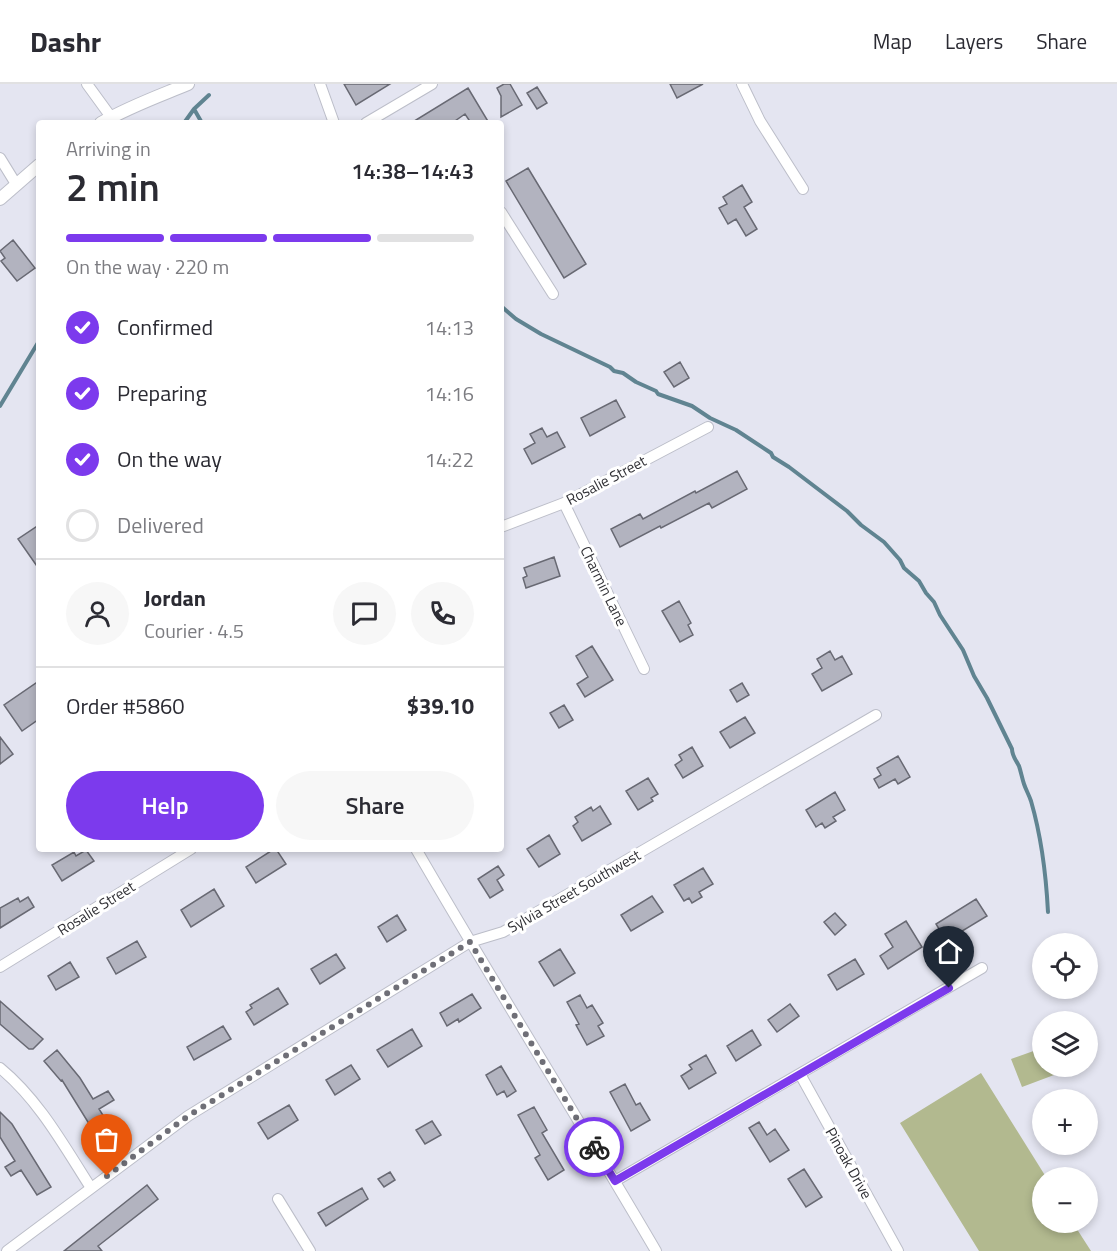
<!DOCTYPE html>
<meta charset="utf-8">
<style>
body{margin:0;font-family:"Titillium Web",sans-serif;background:#f7f7f7;color:#2b2b33;height:100vh;display:flex;flex-direction:column;font-size:22px;white-space:nowrap}
*{box-sizing:border-box;margin:0}
p{font-size:20px;color:#7c7c81}
.icon{flex:none;width:33px;height:33px;fill:none;stroke:currentColor;stroke-width:2;stroke-linecap:round;stroke-linejoin:round}
.map{position:relative;flex:1;overflow:hidden}
.drawer{position:absolute;left:36px;top:36px;width:468px;height:732px;display:flex;flex-direction:column;background:#fff;border-radius:6px;box-shadow:0 3px 9px #0003}
.drawer>*{flex:none}
.fabs{position:absolute;left:1032px;top:849px;display:grid;gap:12px}
.fabs a{display:grid;place-items:center;width:66px;height:66px;border-radius:50%;background:#fff;box-shadow:0 3px 9px #0003;font-size:30px}
.pin{position:absolute;display:grid;place-items:center;width:51px;height:51px;color:#fff;margin:-62px -26px;border-radius:50% 50% 50% 0;rotate:-45deg;box-shadow:0 0 6px #0007}
.pin .icon{rotate:45deg}
.courier{position:absolute;display:grid;place-items:center;width:60px;height:60px;margin:-30px;border:4px solid #7c3aed;border-radius:50%;background:#fff;color:#222;box-shadow:0 2px 8px #0007}
.overview em{font-style:normal;font-weight:600}
.overview div{display:flex;flex-direction:column-reverse}
.overview{display:flex;align-items:center;justify-content:space-between;height:102px;padding:0 30px}
h1{font-size:39px;font-weight:600;line-height:45px}
.bar{display:grid;grid-template-columns:repeat(4,1fr);gap:9px 6px;align-content:center;height:72px;padding:0 30px}
.bar i{height:8px;border-radius:4px;background:#e1e1e2}
.bar .active{background:#7c3aed}
.bar p{grid-column:span 4}
.line{display:flex;align-items:center;gap:15px;padding:0 30px;border-top:2px solid #e1e1e2}
.line div{flex:1}
.round{display:grid;place-items:center;flex:none;width:63px;height:63px;border-radius:32px;background:#f7f7f7}
ol{padding:0 30px;list-style:none}
li{display:flex;align-items:center;gap:18px;height:66px}
li p{margin-inline-start:auto}
li .icon{padding:6px;border-radius:50%;background:#7c3aed;color:#fff;stroke-width:4}
li:last-child{color:#7c7c81}
li i{width:33px;height:33px;border:3px solid #e1e1e2;border-radius:50%}
.cta{display:flex;gap:12px;margin-top:auto;padding:12px 30px}
.cta a{flex:1;height:69px;border-radius:36px;background:#7c3aed;color:#fff;font-size:24px;font-weight:600;line-height:69px;text-align:center}
.cta a+a{background:#f7f7f7;color:#2b2b33}
header{display:flex;align-items:center;gap:36px;box-sizing:border-box;height:84px;padding:0 30px;background:#fff;border-bottom:2px solid #e1e1e2}
header strong{font-size:28px}
nav{display:flex;gap:33px;margin-inline-start:auto;font-size:21px}
.map>svg:first-child{display:block}
</style>
<header>
<strong>Dashr</strong>
<nav><a>Map</a><a>Layers</a><a>Share</a></nav>
</header>
<div class="map">
<svg width="1117" height="1167" viewBox="0 0 1117 1167">
<rect width="100%" height="100%" fill="#e4e5f1"/>
<path fill="#b2b98f" d="M1042 964V982L1069 983 1070 985 1022 1003 1011 975Z
M981 989 1046 1093 1042 1094V1138L1073 1139 1091 1167H979L900 1039Z"/>
<g fill="none" stroke-linecap="round" stroke-linejoin="round">
<path stroke="#608491" stroke-width="4" d="M194 25 202 39
M184 39 194 25 209 11
M501 222 516 235 541 250 610 283 614 287 623 289 636 298 656 307 658 310 692 322 710 334 736 346 771 369 773 373 789 383 847 427 861 441 884 458 900 476 904 484 919 497 926 509 934 518 940 531 963 566 974 592 987 614 1012 665C1012 672 1016 676 1019 682 1021 688 1022 694 1024 700 1026 706 1029 711 1031 717 1042 755 1046 789 1048 828
M0 322 39 257"/>
</g>
<path fill="#b2b3bf" stroke="#686973" stroke-width="1.5" d="M344 0H390L356 21Z
M504 0H510L522 21 501 33V12L497 4Z
M670 0H703L677 14Z
M537 3 547 19 537 25 527 9Z
M468 4 489 39H471L465 30 452 39H411Z
M528 84 586 180 564 194 506 97Z
M742 101 752 118 744 123 757 145 746 152 736 135 728 140 719 124 727 120 723 113Z
M13 156 35 184 17 197 1 177 5 174 0 167Z
M680 278 689 294 674 303 664 288Z
M616 316 625 333 590 352 581 334Z
M542 344 547 353 557 348 565 363 532 380 524 365 535 359 530 350Z
M737 387 747 405 712 424 709 419 661 444 660 442 620 463 611 445 640 430 643 435 695 407 696 409Z
M39 441V485L18 455Z
M554 473 560 492 526 504 523 494 527 492 524 484Z
M679 517 691 539 688 541 693 551 680 558 662 527Z
M592 562 613 596 585 613 577 600 588 593 576 572Z
M830 567 835 576 842 572 852 590 822 607 812 590 822 584 817 575Z
M39 597V635L22 647 4 621Z
M742 599 749 611 737 618 730 606Z
M564 621 573 636 559 644 550 629Z
M745 633 755 649 730 664 720 648Z
M0 653 13 670 0 680Z
M692 663 703 682 683 694 675 681 682 676 679 671Z
M898 672 910 693 898 700 895 695 879 704 874 695 881 691 877 684Z
M648 694 658 710 651 714 653 717 638 726 626 707Z
M835 708 845 726 833 733 836 737 825 744 822 739 816 743 806 726Z
M600 722 611 740 582 757 573 742 578 738 575 733 591 723 593 727Z
M549 751 560 770 539 783 527 765Z
M274 765H276L286 780 256 799 246 783Z
M86 766 94 777 62 797 52 781 74 768 76 772Z
M498 782 504 791 497 796 503 806 490 814 478 795Z
M703 784 713 800 699 808 702 813 692 819 689 814 684 817 674 801Z
M214 805 224 822 191 843 181 826Z
M652 812 663 828 631 847 621 831Z
M28 813 34 823 0 844V824L18 814 20 818Z
M976 815 987 832 959 849 957 845 944 853 936 840Z
M835 829 846 841 835 851 824 838Z
M397 831 406 846 387 858 378 843Z
M906 837 922 863 888 885 880 872 893 863 885 850Z
M137 857 146 873 116 890 107 874Z
M560 865 575 889 554 902 539 878Z
M336 870 345 884 320 900 311 885Z
M855 875 864 890 837 906 828 891Z
M70 878 79 893 56 906 48 892Z
M278 904 288 920 254 941 246 928 252 924 250 921Z
M472 910 481 924 459 938 458 935 447 942 440 929Z
M580 911 587 924 592 921 603 939 598 942 604 952 587 961 576 941 579 940 567 918Z
M0 917 43 955 33 965H29L0 940Z
M790 920 799 932 777 948 768 936Z
M223 942 231 955 194 976 187 963Z
M412 945 422 962 388 983 377 966Z
M752 946 761 961 736 977 727 962Z
M57 966 80 994 93 1015 108 1007 114 1016 99 1025 116 1052 100 1063 94 1053 96 1051 62 996 61 997 44 977Z
M706 971 716 989 689 1005 681 992 692 985 689 981Z
M351 981 360 995 335 1011 326 996Z
M501 982 516 1007 507 1013 504 1007 497 1011 486 991Z
M625 1000 636 1021 640 1019 650 1036 631 1047 610 1008Z
M289 1021 298 1036 268 1055 258 1039Z
M534 1023 547 1046 542 1049 564 1086 548 1096 535 1074 540 1071 518 1031Z
M0 1028 12 1040 51 1103 37 1111 21 1086 11 1092 5 1083 15 1077 0 1053Z
M432 1037 441 1051 425 1060 416 1046Z
M759 1038 767 1051 775 1045 789 1066 770 1078 749 1044Z
M804 1085 822 1113 806 1123 788 1095Z
M390 1088 395 1096 384 1103 378 1095Z
M147 1101 158 1115 98 1162 102 1167H64Z
M362 1104 368 1115 326 1142 318 1129Z"/>
<g fill="none" stroke-linecap="round" stroke-linejoin="round">
<defs>
<path id="minor" d="M87 0 111 33
M320 0 334 39
M742 0 760 37 803 105
M366 39 432 0
M0 74 16 100
M501 128 553 210
M564 419 644 585
M501 443 564 419 708 343
M416 765C494 900 577 1032 656 1167
M0 883 191 765
M0 984C39 1016 64 1062 91 1104
M800 990 898 1167
M615 1097 982 884
M278 1115 310 1167
M7 1167 188 1032 470 858 503 848 876 631"/>
<path id="tertiary" d="M101 39C128 23 159 12 188 0
M0 115 39 81"/>
</defs>
<use href="#minor" stroke="#bcbec9" stroke-width="12"/>
<use href="#tertiary" stroke="#bcbec9" stroke-width="14"/>
<use href="#minor" stroke="#fff" stroke-width="10"/>
<use href="#tertiary" stroke="#fff" stroke-width="12"/>
</g>
<g fill="none" stroke-linecap="round" stroke-linejoin="round">
<path stroke="#6f6f77" stroke-width="6" stroke-dasharray="0 10.8" d="M107 1092 188 1032 470 858 594 1063"/>
<path stroke="#7c3aed" stroke-width="8" d="M594 1063 615 1097 949 904"/>
</g>
<g text-anchor="middle" dominant-baseline="central" stroke-width="6" stroke-linejoin="round" paint-order="stroke">
<g font-size="15" fill="#303035" stroke="#fff">
<text transform="translate(606 396) rotate(-28)">Rosalie Street</text>
<text transform="translate(604 502) rotate(64)">Charmin Lane</text>
<text transform="translate(574 807) rotate(-30)">Sylvia Street Southwest</text>
<text transform="translate(96 824) rotate(-32)">Rosalie Street</text>
<text transform="translate(849 1079) rotate(61)">Pinoak Drive</text>
</g>
</g>
</svg>
<div class="fabs">
<a><svg class="icon" aria-label="locate" viewBox="0 0 24 24"><circle cx="12" cy="12" r="6"/><path d="M12 2v4M12 18v4M2 12h4M18 12h4"/></svg></a>
<a><svg class="icon" aria-label="layers" viewBox="0 0 24 24"><path d="M12 4l9 5-9 5-9-5zM3 14l9 5 9-5"/></svg></a>
<a>+</a>
<a>−</a>
</div>
<div class="pin" style="left:107px;top:1092px;background:#ea580c"><svg class="icon" aria-label="bag" viewBox="0 0 24 24"><path d="M5 8h14l-1 12H6zM9 8a3 3 0 0 1 6 0"/></svg></div>
<div class="pin" style="left:949px;top:904px;background:#1f2937"><svg class="icon" aria-label="home" viewBox="0 0 24 24"><path d="M3 11l9-7 9 7M6 9v11h12V9"/></svg></div>
<div class="courier" style="left:594px;top:1063px"><svg class="icon" aria-label="bike" viewBox="0 0 24 24"><circle cx="6" cy="16" r="4"/><circle cx="18" cy="16" r="4"/><path d="M6 16l4-8h5l3 8M10 8l3 8H6M13 5h3"/></svg></div>
<section class="drawer">
<div class="overview"><div><h1>2 min</h1><p>Arriving in</p></div><em>14:38–14:43</em></div>
<div class="bar"><i class="active"></i><i class="active"></i><i class="active"></i><i></i><p>On the way · 220 m</p></div>
<ol>
<li><svg class="icon" aria-label="check" viewBox="0 0 24 24"><path d="M5 12l5 5 9-10"/></svg>Confirmed<p>14:13</p></li>
<li><svg class="icon" aria-label="check" viewBox="0 0 24 24"><path d="M5 12l5 5 9-10"/></svg>Preparing<p>14:16</p></li>
<li><svg class="icon" aria-label="check" viewBox="0 0 24 24"><path d="M5 12l5 5 9-10"/></svg>On the way<p>14:22</p></li>
<li><i></i>Delivered</li>
</ol>
<div class="line" style="height:108px"><a class="round"><svg class="icon" aria-label="person" viewBox="0 0 24 24"><circle cx="12" cy="8" r="4"/><path d="M4 21q1-7 8-7t8 7"/></svg></a><div><b>Jordan</b><p>Courier · 4.5</p></div><a class="round"><svg class="icon" aria-label="chat" viewBox="0 0 24 24"><path d="M4 5h16v11H9l-5 4z"/></svg></a><a class="round"><svg class="icon" aria-label="phone" viewBox="0 0 24 24"><path d="M5 4h4l2 5-3 2q2 4 5 5l2-3 5 2v4C11 20 4 13 5 4z"/></svg></a></div>
<div class="line" style="height:78px"><div>Order #5860</div><b>$39.10</b></div>
<div class="cta"><a>Help</a><a>Share</a></div>
</section>
</div>
